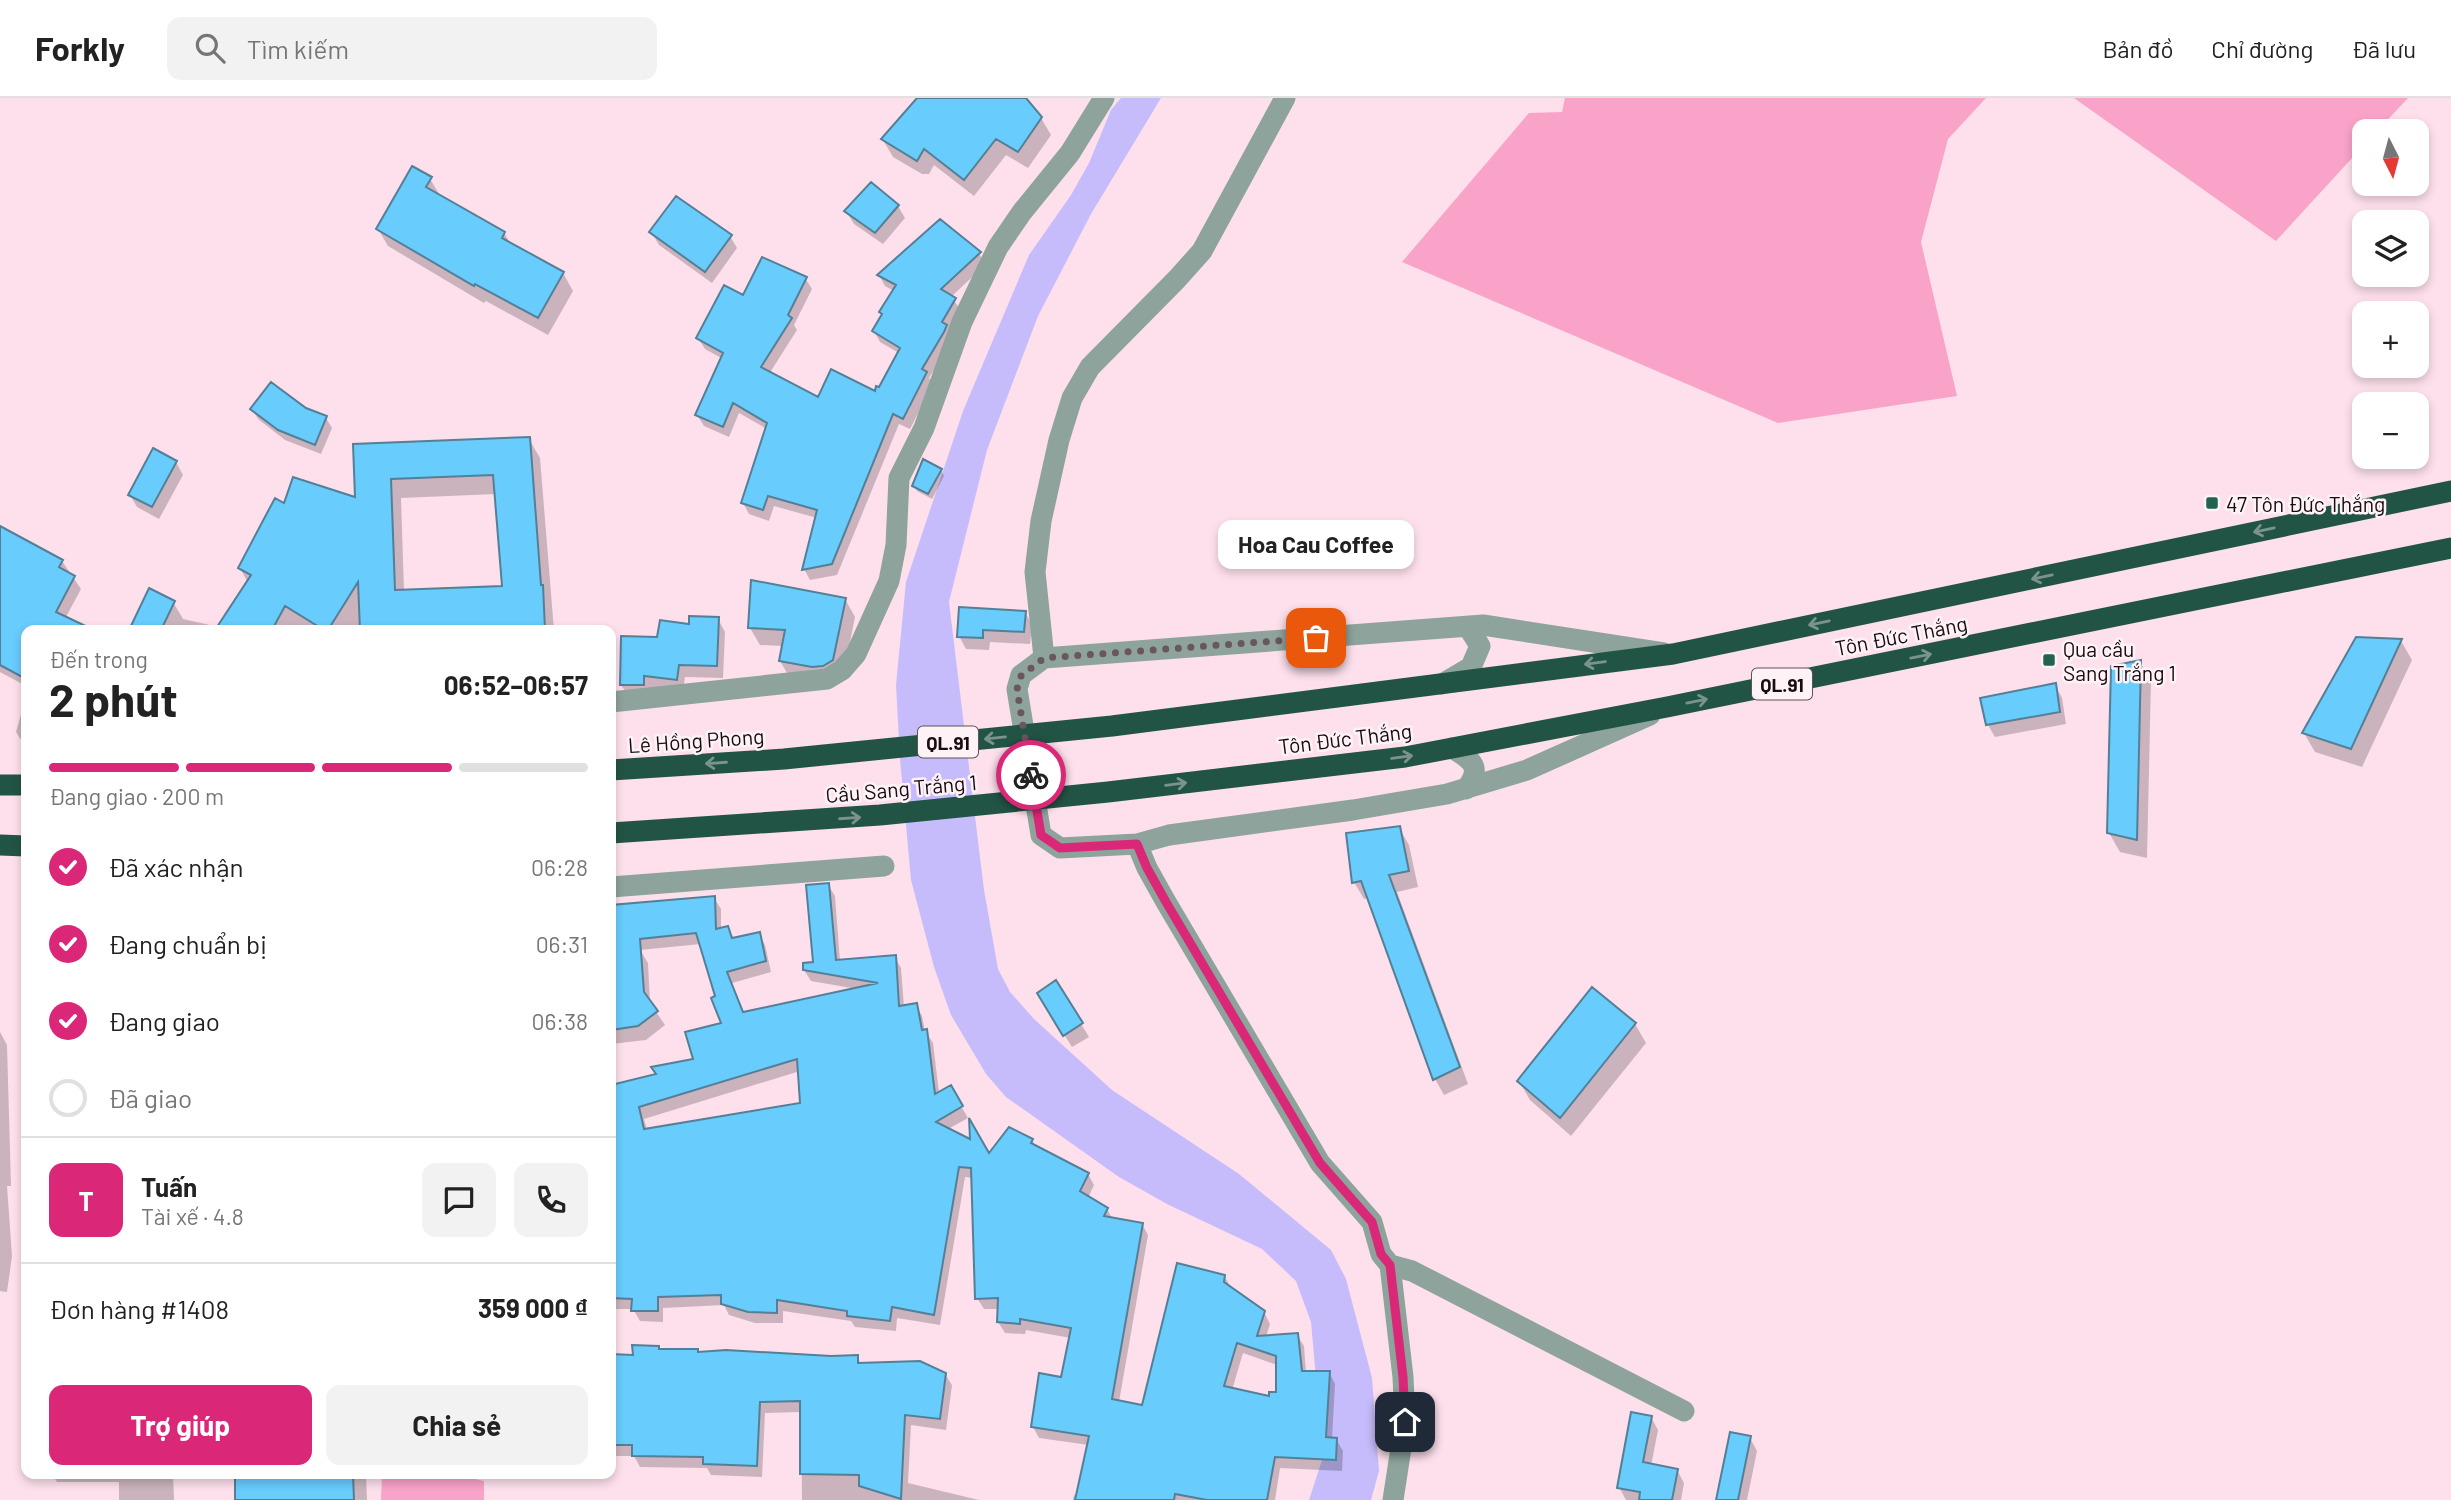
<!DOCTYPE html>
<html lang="vi">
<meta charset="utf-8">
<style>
body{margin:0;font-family:Barlow,sans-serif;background:#f2f2f2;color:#222;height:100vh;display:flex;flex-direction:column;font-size:26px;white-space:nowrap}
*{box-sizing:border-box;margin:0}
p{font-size:23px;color:#767676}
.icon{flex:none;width:38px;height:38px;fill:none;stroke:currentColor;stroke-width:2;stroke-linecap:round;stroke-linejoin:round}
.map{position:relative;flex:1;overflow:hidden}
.details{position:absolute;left:21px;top:527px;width:595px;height:854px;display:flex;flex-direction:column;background:#fff;border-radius:14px;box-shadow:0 4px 10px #0003}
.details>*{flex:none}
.needle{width:46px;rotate:174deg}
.tools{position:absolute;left:2352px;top:21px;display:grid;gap:14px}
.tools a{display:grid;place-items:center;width:77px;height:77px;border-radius:14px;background:#fff;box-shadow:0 4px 10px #0003;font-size:35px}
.pin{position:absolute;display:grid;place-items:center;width:60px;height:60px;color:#fff;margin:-30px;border-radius:14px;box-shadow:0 4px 10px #0006}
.courier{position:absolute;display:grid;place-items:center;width:70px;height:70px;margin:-35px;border:5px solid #db2777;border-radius:50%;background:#fff;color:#222;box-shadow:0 2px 9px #0007}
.bubble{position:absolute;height:49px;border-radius:14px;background:#fff;box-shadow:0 4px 10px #0003;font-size:23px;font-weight:700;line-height:49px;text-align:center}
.summary em{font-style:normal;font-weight:700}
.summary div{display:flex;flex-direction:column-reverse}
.summary{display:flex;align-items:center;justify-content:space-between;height:119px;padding:0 28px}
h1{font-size:46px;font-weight:700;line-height:52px}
.bar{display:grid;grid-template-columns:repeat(4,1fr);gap:10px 7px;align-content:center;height:84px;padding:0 28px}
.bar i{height:9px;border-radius:5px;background:#e0e0e0}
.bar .selected{background:#db2777}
.bar p{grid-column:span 4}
.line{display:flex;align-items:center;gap:18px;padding:0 28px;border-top:2px solid #e0e0e0}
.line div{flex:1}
.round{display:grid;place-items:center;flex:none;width:74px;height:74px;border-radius:14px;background:#f2f2f2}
ol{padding:0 28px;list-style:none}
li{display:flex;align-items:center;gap:21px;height:77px}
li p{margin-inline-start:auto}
li .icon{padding:7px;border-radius:50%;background:#db2777;color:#fff;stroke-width:4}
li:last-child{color:#767676}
li i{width:38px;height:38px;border:4px solid #e0e0e0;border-radius:50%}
.action{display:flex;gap:14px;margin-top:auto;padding:14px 28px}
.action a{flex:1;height:80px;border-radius:14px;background:#db2777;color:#fff;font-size:28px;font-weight:700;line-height:80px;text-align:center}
.action a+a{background:#f2f2f2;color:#222}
header{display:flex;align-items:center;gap:42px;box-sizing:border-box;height:98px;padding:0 35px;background:#fff;border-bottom:2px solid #e0e0e0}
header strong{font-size:33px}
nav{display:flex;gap:38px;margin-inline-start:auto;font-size:24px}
.search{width:490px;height:63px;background:#f2f2f2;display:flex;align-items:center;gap:18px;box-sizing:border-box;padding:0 24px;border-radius:14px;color:#767676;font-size:26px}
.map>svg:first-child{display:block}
</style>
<header>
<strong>Forkly</strong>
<div class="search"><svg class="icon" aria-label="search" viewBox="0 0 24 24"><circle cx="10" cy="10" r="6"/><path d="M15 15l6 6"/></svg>Tìm kiếm</div>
<nav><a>Bản đồ</a><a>Chỉ đường</a><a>Đã lưu</a></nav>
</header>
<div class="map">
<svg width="2451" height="1402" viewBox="0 0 2451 1402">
<rect width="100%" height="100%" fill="#fde0ec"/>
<path fill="#f9a3c9" d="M1565 0H1986L1948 41 1921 144 1957 298 1778 325 1402 164 1529 15 1562 14Z
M2074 0H2408L2377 33H2364V47L2276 143Z
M382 1376H453L484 1383V1402H381Z"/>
<path fill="#c7bcfb" d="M1121 0H1161L1091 116 1038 218 987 352 949 504 984 792 998 871 1010 894 1034 921 1112 992 1239 1076 1331 1152 1346 1181 1372 1280 1379 1373 1371 1402H1309L1323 1359 1311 1224 1296 1183 1262 1151 1167 1106 1119 1079 1006 999 986 976 951 917 934 869 911 782 900 661 896 587 906 484 963 313 1029 157 1071 97 1089 65 1111 12Z"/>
<path fill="#0003" fill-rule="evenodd" d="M919 0H1024L1041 20 1051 37 1028 70 1006 57 974 98 934 67 929 76H922L893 59 883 42Z
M430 81 441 99 504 135 511 146 563 175 573 193 548 237 486 203 484 205 388 148 378 131Z
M898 108 905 120 883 146 854 126 846 113Z
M940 124 979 156 986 166 951 199 961 212 950 246 929 280 933 286 910 331 899 326 837 477 810 482 804 471 817 420 774 408 769 423 749 416 743 405 767 331 739 315 729 339 704 328 697 317 723 261 705 251 698 240 744 200 805 180 812 191 794 227 797 232 769 276 818 301 875 295 880 292 899 255 880 244 874 233 894 193 885 188 879 177Z
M652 135 730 138 737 150 712 185 659 147Z
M252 311 305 312 326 320 332 330 321 356 285 342 258 321Z
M529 341 540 360 554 532H131L173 504 183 521 219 529 248 485 240 470 285 407 356 402 355 348ZM496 396 504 490 404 493 401 400Z
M176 364 183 377 159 421 137 409 130 397Z
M941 372 944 378 932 401 917 393 914 388Z
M0 430 62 463 81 491 59 532H26V588L0 574Z
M845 501 855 519 843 579 790 580 780 563 783 548 760 547 750 530Z
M1025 514 1032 527 1030 546 990 544 989 552 966 551 959 538Z
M718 521 725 534 723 580 685 579 683 594 629 599 621 587 691 528Z
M2401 543 2412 562 2362 669 2315 654 2304 635Z
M2140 564 2151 583 2147 760 2120 754 2109 735Z
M2055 587 2062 600 2066 626 1995 639 1988 627Z
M26 598V646L23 645 16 634Z
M1399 730 1409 747 1418 789 1397 794 1468 986 1444 997 1435 981 1369 800 1364 801 1354 784Z
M828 787 835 798 840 863 895 859 901 870 904 909 916 907 922 918 925 933 933 945 939 995 950 989 968 1020 948 1031 989 1058 1032 1042 1036 1049 1088 1076 1094 1087 1088 1100 1107 1111 1113 1122 1142 1126 1148 1137 1119 1304 1143 1309 1224 1178 1231 1189 1264 1214 1270 1226 1266 1239 1297 1237 1304 1248 1306 1275 1329 1274 1335 1286 1332 1341H1336L1343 1353 1342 1373 1280 1370 1275 1402H1073L1074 1397 1078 1398 1089 1347 1039 1340 1033 1329 1062 1280 1071 1240 1026 1232 1025 1236 1005 1235 998 1224 999 1211H984L977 1200 973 1080 965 1079 940 1227 897 1220 896 1233 855 1229 851 1223 783 1213V1225H755L729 1217 724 1207 663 1210V1224L640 1223 633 1211H611V988L658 978 695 962 723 926 701 846 640 852 648 865 650 905 665 927 646 942 611 946V865L618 864 633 841 714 800 721 811V831L727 830 734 842 759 836 765 847 771 874 732 885 744 915 857 891 811 883 804 872 815 866ZM800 973 802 1006 647 1032 644 1021ZM1243 1255 1277 1267 1278 1296 1271 1301 1232 1292Z
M1056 885 1089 939 1072 949 1046 908Z
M1635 926 1646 945 1571 1038 1530 1002 1519 983Z
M0 934 7 947 11 1088H7L12 1158 7 1194 0 1193Z
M659 1253 831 1260 857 1259 862 1267 945 1276 952 1287 946 1332 911 1327 908 1385 979 1402H802L801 1314 765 1315 762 1379 711 1377 707 1370 640 1369 634 1358H611V1257L635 1259Z
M1651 1319 1658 1332 1651 1368 1677 1372 1684 1385 1681 1402H1626L1619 1389Z
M1750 1340 1757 1353 1747 1402H1717Z
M52 1376H173L174 1402H119V1384H57Z
M236 1376H366L367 1402H236Z"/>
<path fill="#68ccfd" stroke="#547f96" stroke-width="2" fill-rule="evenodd" d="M917 0H1026L1042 19 1018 54 996 41 964 82 924 51 917 63 881 41Z
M412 68 432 79 426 89 505 134 502 140 564 174 538 220 475 186 474 188 376 131Z
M871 84 899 107 875 135 844 113Z
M676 98 732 137 705 174 649 134Z
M940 121 981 154 941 191 956 200 942 224 947 227 944 234 922 271 927 274 903 321 893 316 832 466 802 472 817 412 768 398 763 412 741 405 767 325 733 305 723 329 695 317 723 255 696 240 724 187 743 197 762 159 807 179 788 217 792 220 761 269 818 299 831 271 875 293 876 288 879 289 900 250 872 233 882 216 879 214 896 187 877 177Z
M271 284 306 310 327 318 315 347 278 332 250 311Z
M530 339 541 487H543L545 532H360L358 484 328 532H324L285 508 272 532H215L251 477 238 470 275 400 284 405 293 379 355 399 353 346ZM493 377 502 488 395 492 391 381Z
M153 350 177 363 152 409 128 397Z
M923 361 942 371 928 396 912 388Z
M0 428 63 462 59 469 75 478 56 514 94 532H26V581L0 567Z
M751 482 846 500 833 562 823 568 812 569 779 563 785 532 748 530Z
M149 490 175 503 161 532H129Z
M959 509 1026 513 1024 534 983 532V540L957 539Z
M689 518 719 519 717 568 679 567 677 582 644 578V587H620L621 538 657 539 660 522 689 526Z
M2356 539 2402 541 2351 651 2302 635Z
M2141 562 2137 742 2107 735 2111 568Z
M2056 585 2060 614 1986 627 1980 600Z
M1400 728 1409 773 1389 777 1460 969 1433 982 1361 783 1352 785 1346 735Z
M829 785 836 862 896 857 899 908 917 905 922 932 927 931 935 996 951 987 963 1008 936 1024 970 1041 969 1020 989 1055 1009 1029 1033 1041 1031 1045 1089 1075 1080 1093 1108 1110 1104 1118 1143 1125 1112 1301 1142 1307 1177 1165 1225 1177 1224 1184 1265 1213 1257 1238 1298 1235 1302 1273H1330L1326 1339 1337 1340 1336 1362 1275 1359 1267 1402H1207L1175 1396 1174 1402H1075L1089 1338 1031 1329 1039 1275 1061 1279 1071 1230 1020 1221V1226L997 1224 998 1200 975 1201 971 1070 959 1069 934 1217 892 1209 890 1223 847 1218V1213L777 1202V1215L748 1214 721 1206V1197L658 1199V1213H631L632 1201 611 1200V987L656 976 651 969 693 961 685 934 721 925 711 900 715 898 696 835 640 841 644 894 658 913 638 928 611 932V807L715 798 716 831 728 828 732 840 760 834 766 863 727 874 743 914 878 885 803 872V865L813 864 806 787ZM797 961 800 1005 644 1031 639 1009ZM1237 1245 1276 1258V1294H1269V1298L1224 1288Z
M1056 882 1083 925 1063 938 1037 895Z
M1592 889 1636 925 1560 1020 1517 983Z
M632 1247 659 1248V1251H698V1254L726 1252 831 1258 858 1257V1265L920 1263 946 1275 940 1321 905 1317 901 1401 859 1388V1377L800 1376V1303L760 1304 757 1368 703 1366V1359L632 1358V1347H611V1256L633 1257Z
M1631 1314 1652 1318 1643 1364 1678 1371 1672 1402H1639L1640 1394 1617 1390Z
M1730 1334 1751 1338 1738 1402H1716Z
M235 1376H353L354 1402H235Z"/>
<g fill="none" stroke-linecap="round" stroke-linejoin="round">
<path stroke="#8da39b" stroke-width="21" d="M1285 0 1202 153 1177 181 1090 269 1072 300 1059 342 1041 423 1035 474 1044 560 1483 527 1664 555
M1044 560 1021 577 1017 591 1041 737 1060 750 1137 746
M1442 586 1471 569 1480 548 1468 529
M611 604 827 581 842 572 856 556 889 483 896 447 899 380 924 330 962 224 998 149 1022 114 1070 55 1104 0
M1650 617 1527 672 1447 696 1353 712 1169 737 1137 746 1147 770 1166 804 1320 1065 1372 1124 1381 1156 1390 1167 1412 1173 1684 1313
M1452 650C1472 662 1483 669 1466 691
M611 789 884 768
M1390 1167 1403 1279 1405 1324 1393 1402"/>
<path stroke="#225446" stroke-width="21" d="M611 672 784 661 1112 628 1673 556 2451 393
M0 687H26
M611 735 880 717 1108 694 1405 659 1667 609 2451 450
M0 747 26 748"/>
</g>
<defs><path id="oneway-shaft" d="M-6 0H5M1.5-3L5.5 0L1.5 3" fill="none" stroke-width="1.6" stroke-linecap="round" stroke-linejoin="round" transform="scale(1.75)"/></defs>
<g stroke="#7a948d">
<use href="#oneway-shaft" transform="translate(2264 432) rotate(168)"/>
<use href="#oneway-shaft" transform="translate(2042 479) rotate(168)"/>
<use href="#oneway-shaft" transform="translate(1819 525) rotate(168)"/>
<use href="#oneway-shaft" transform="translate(1921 558) rotate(-11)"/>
<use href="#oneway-shaft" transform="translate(1595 565) rotate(173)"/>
<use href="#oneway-shaft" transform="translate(1697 603) rotate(-11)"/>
<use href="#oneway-shaft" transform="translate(995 640) rotate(174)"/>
<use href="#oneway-shaft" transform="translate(1402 659) rotate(-8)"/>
<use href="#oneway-shaft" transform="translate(716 665) rotate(176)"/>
<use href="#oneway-shaft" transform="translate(1176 686) rotate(-7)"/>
<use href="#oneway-shaft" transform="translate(850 720) rotate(-4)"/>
</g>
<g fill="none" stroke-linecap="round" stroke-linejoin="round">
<path stroke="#69565e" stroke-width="7" stroke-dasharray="0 12.6" d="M1031 677 1017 591 1021 578 1044 560 1316 540"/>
<path stroke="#db2777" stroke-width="9" d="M1031 677 1041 737 1060 750 1137 746 1147 770 1166 804 1320 1065 1372 1124 1381 1156 1390 1167 1403 1279 1405 1324"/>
</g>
<g fill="#216251" stroke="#fdf3f7" stroke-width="2.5">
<rect x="2205" y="398" width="14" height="14" rx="3.5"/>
<rect x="2042" y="555" width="14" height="14" rx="3.5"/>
</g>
<g text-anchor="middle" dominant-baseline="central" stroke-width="5" stroke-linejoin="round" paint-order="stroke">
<g fill="#fdf3f7" stroke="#5e5157" stroke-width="2">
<rect x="1752" y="570.5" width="60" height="31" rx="5"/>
<rect x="918" y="628.5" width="60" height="31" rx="5"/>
</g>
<g font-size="19" font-weight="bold" fill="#1a0b12">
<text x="1782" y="586">QL.91</text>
<text x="948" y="644">QL.91</text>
</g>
<g font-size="21" fill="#1a0b12" stroke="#fdf3f7" text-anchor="start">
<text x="2226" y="405">47 Tôn Đức Thắng</text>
<text x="2063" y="550">Qua cầu<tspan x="2063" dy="24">Sang Trắng 1</tspan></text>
</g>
<g font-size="21" fill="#1a0b12" stroke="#fdf3f7">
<text transform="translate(1901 537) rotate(-11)">Tôn Đức Thắng</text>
<text transform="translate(1345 640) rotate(-7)">Tôn Đức Thắng</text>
<text transform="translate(696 642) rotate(-4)">Lê Hồng Phong</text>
<text transform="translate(901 690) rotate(-5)">Cầu Sang Trắng 1</text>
</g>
</g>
</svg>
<div class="tools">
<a><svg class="needle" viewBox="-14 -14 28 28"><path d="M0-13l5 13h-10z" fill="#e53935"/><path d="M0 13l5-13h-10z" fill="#767676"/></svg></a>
<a><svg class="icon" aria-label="layers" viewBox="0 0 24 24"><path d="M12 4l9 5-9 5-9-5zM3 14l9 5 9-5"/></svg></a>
<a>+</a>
<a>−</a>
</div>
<div class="pin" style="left:1316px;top:540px;background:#ea580c"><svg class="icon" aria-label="bag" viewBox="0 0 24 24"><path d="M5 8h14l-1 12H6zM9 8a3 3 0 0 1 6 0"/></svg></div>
<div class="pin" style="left:1405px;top:1324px;background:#1f2937"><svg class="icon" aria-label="home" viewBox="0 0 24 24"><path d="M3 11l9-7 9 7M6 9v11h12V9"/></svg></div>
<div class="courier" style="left:1031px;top:677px"><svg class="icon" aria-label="bike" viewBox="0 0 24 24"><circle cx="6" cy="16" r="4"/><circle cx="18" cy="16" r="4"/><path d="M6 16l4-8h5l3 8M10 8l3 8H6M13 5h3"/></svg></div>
<div class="bubble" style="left:1218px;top:422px;width:196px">Hoa Cau Coffee</div>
<section class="details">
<div class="summary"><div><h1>2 phút</h1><p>Đến trong</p></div><em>06:52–06:57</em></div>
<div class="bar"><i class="selected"></i><i class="selected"></i><i class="selected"></i><i></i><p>Đang giao · 200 m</p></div>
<ol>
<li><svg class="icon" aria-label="check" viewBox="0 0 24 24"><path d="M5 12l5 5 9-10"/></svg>Đã xác nhận<p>06:28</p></li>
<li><svg class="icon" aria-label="check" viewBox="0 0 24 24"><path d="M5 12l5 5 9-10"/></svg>Đang chuẩn bị<p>06:31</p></li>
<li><svg class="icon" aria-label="check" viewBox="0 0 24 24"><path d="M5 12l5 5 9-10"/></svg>Đang giao<p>06:38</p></li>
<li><i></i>Đã giao</li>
</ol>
<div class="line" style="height:126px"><b class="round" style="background:#db2777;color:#fff">T</b><div><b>Tuấn</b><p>Tài xế · 4.8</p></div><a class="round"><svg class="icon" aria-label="chat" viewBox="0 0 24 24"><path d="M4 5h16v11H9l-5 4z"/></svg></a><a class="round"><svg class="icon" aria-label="phone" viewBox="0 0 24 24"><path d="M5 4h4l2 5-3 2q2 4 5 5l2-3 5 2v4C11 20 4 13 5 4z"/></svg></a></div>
<div class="line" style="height:91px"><div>Đơn hàng #1408</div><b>359 000 ₫</b></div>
<div class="action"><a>Trợ giúp</a><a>Chia sẻ</a></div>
</section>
</div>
